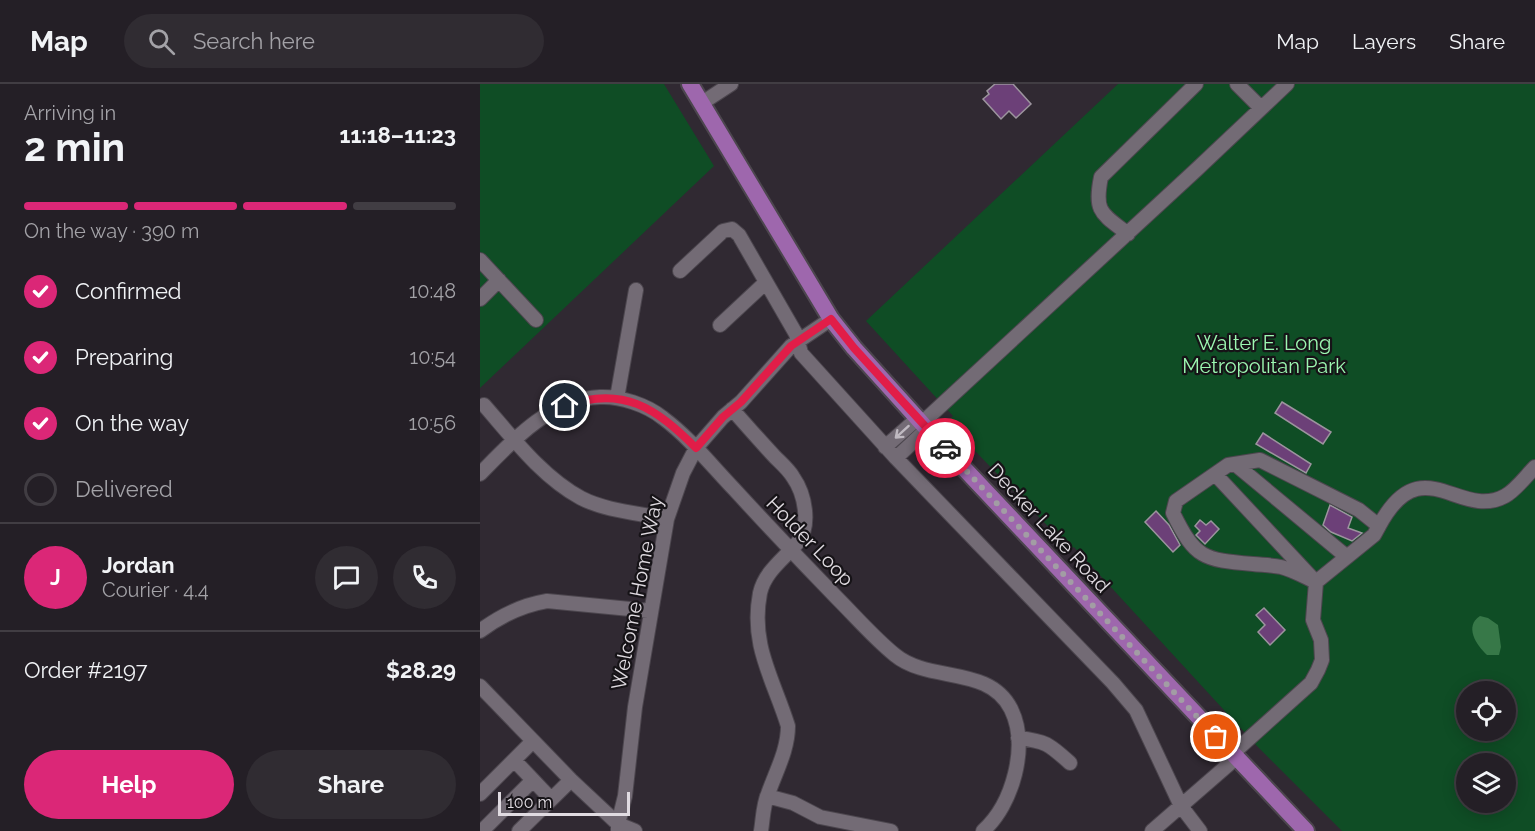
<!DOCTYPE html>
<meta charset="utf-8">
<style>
body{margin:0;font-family:Raleway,sans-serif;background:#302c32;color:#f1f3f6;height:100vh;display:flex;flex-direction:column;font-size:22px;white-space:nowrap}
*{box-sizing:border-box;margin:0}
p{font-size:20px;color:#a3a2a7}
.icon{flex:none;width:33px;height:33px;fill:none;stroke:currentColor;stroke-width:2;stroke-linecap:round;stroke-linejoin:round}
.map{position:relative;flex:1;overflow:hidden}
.side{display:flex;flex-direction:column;background:#241f26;width:480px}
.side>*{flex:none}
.controls{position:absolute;left:976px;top:597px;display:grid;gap:12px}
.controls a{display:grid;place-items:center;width:60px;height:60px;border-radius:50%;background:#241f26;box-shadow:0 3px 15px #0003,0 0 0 2px #413d43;font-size:30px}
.scale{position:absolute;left:18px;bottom:15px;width:132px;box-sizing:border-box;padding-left:6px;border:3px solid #e0dbe1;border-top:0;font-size:16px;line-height:21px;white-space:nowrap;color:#e0dbe1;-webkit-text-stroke:4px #161317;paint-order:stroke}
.pin{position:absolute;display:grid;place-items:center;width:51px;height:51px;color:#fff;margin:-26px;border:3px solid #fff;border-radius:50%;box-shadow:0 2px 6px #0007}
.courier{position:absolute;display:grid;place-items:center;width:60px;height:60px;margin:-30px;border:4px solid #e11d48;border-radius:50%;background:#fff;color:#222;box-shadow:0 2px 8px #0007}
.summary em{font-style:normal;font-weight:700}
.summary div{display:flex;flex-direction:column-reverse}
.summary{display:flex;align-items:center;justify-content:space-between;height:102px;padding:0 24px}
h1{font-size:39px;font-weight:700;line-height:45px}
.bar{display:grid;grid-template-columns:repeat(4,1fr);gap:9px 6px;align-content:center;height:72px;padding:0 24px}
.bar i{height:8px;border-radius:4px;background:#413d43}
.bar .selected{background:#db2777}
.bar p{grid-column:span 4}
.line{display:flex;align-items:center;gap:15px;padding:0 24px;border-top:2px solid #413d43}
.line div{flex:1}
.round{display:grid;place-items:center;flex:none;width:63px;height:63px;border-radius:32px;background:#302c32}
ol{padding:0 24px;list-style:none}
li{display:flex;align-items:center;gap:18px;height:66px}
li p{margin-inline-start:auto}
li .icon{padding:6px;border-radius:50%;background:#db2777;color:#fff;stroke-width:4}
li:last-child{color:#a3a2a7}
li i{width:33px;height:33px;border:3px solid #413d43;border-radius:50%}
.action{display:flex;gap:12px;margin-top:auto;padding:12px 24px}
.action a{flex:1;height:69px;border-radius:36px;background:#db2777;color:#fff;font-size:24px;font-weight:700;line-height:69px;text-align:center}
.action a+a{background:#302c32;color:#f1f3f6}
header{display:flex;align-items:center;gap:36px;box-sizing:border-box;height:84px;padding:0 30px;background:#241f26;border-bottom:2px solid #413d43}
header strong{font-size:28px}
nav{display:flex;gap:33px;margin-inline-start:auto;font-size:21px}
.search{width:420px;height:54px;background:#302c32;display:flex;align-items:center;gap:15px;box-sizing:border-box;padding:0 21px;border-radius:33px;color:#a3a2a7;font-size:22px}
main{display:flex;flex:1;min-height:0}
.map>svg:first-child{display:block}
</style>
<header>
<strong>Map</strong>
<div class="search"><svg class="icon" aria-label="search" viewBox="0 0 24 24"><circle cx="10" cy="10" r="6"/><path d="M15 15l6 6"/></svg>Search here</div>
<nav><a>Map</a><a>Layers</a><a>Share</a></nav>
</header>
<main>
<section class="side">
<div class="summary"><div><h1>2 min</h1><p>Arriving in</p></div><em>11:18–11:23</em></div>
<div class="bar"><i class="selected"></i><i class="selected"></i><i class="selected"></i><i></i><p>On the way · 390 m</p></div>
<ol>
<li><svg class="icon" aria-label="check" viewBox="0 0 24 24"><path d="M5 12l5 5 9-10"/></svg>Confirmed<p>10:48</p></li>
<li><svg class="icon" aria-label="check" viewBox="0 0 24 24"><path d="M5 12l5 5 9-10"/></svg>Preparing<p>10:54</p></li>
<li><svg class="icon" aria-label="check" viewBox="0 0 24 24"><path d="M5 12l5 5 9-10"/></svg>On the way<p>10:56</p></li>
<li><i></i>Delivered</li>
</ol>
<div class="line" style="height:108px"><b class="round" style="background:#db2777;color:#fff">J</b><div><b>Jordan</b><p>Courier · 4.4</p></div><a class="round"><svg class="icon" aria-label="chat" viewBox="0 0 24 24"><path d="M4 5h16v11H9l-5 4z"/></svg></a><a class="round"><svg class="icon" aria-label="phone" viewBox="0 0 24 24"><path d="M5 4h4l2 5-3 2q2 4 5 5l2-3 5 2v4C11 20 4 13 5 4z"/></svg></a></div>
<div class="line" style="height:78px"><div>Order #2197</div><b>$28.29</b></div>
<div class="action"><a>Help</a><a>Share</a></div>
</section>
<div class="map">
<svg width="1055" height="747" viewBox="0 0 1055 747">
<rect width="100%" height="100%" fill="#302932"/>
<path fill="#0f4d25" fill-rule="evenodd" d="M0 0H184L234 82 0 304Z
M638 0H1055V747H862L777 662 594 463 590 465 467 338 473 332 386 237ZM987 608H1026V646H987ZM987 680H1026V718H987Z"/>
<path fill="#377848" d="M1000 532 1008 534 1018 541 1021 563 1019 571H1007C996 561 984 542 1000 532Z"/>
<path fill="#6c4078" stroke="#9c949e" stroke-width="1.5" d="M515 0H533L551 20 536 34 529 27 521 35 503 15 509 10 507 7Z
M802 318 851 348 843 360 795 329Z
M783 349 831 380 826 389 776 360Z
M850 421 872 433 868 444 882 449 872 457 851 448 843 441Z
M676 427 689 441 700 461 693 468 665 438Z
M720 436 726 441 731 437 739 445 725 460 716 451 720 447 715 442Z
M784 524 805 546 790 561 778 548 785 541 776 531Z"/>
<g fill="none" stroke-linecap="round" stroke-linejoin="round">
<defs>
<path id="minor" d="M757 0 781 24
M222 19 251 0
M648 150C621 129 614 128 621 93L716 0
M0 176 56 236
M200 187 243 147 252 145 259 151 316 250 321 269 416 374 633 599 656 626 701 722 720 747
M0 215 19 196
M240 241 286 198
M137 314 156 206
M4 321C32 353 62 393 101 414 126 427 159 429 187 435
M252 325C266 341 280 357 295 373 301 379 309 386 313 393 325 410 331 441 318 458 304 475 285 487 280 509 270 561 293 594 308 642 308 666 296 687 288 710 283 721 283 735 281 747
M442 339 716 86 807 0
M405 363 438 334
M416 374 447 345
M755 380 867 473
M0 390C32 357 70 315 120 313 140 312 167 321 183 334 210 354 231 381 254 405 288 442 322 478 357 514 376 533 394 554 415 571 449 599 509 581 531 625 549 662 533 720 503 747
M735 390 832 494
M899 442C942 362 979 437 1025 412 1036 406 1046 392 1055 383
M0 547C20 532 43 521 67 517L171 527
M0 602 91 696 138 740 155 747
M538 654C566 657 569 660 590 679
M752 670 831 599 838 586 842 576 841 556 833 536 836 498 894 451 899 442 879 426 780 376 748 381 696 417 693 429C715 474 723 476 773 480 782 481 792 481 801 483 813 486 825 493 836 498
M34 676 71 715
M0 710 53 657
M287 712 313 719 340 733 411 747
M4 745 53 696
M39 747 91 696
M138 747V740L145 712 155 623 187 435 203 389 216 364 243 333 261 318 311 262 351 235
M672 747 756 674"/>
<path id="major" d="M210 0 351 235 374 264 447 345 826 747"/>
</defs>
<use href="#minor" stroke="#4c464e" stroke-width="16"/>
<use href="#major" stroke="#4c464e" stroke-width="20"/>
<use href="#minor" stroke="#736b75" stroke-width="14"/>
<use href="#major" stroke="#9e67ad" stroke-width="16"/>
</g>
<defs><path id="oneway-shaft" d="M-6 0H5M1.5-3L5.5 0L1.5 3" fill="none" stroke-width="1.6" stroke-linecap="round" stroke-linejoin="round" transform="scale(1.5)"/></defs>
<use stroke="#bfb9c1" href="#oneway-shaft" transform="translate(422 348) rotate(138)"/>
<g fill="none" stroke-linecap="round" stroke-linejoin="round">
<path stroke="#a29da4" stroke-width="6" stroke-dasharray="0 10.8" d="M465 364 736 653"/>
<path stroke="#e11d48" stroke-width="8" d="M85 322C143 301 176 324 216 364L243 333 261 318 311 262 351 235 374 264 465 364"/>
</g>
<g text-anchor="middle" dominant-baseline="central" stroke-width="4.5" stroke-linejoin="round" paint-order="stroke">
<g font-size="20" fill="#9cf7b1" stroke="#161317">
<text x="784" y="259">Walter E. Long<tspan x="784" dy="23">Metropolitan Park</tspan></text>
</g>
<g font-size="20" fill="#e0dbe1" stroke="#161317">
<text transform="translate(569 444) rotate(47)">Decker Lake Road</text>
<text transform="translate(330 457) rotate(46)">Holder Loop</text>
<text transform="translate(157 509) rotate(-79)">Welcome Home Way</text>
</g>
</g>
</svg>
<div class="controls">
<a><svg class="icon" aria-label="locate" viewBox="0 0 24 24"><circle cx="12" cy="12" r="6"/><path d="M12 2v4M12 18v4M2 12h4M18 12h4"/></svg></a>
<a><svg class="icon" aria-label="layers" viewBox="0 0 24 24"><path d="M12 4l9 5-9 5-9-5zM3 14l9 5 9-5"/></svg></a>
</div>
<div class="scale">100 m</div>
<div class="pin" style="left:736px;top:653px;background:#ea580c"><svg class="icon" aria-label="bag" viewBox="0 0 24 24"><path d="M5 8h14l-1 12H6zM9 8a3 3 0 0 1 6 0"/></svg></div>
<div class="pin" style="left:85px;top:322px;background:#1f2937"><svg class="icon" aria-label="home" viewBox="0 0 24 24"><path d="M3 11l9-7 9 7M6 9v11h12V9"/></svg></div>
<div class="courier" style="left:465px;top:364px"><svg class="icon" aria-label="car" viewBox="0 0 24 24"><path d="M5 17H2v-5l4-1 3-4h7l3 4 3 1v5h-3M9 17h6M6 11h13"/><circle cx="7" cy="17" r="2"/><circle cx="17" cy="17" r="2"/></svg></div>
</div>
</main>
